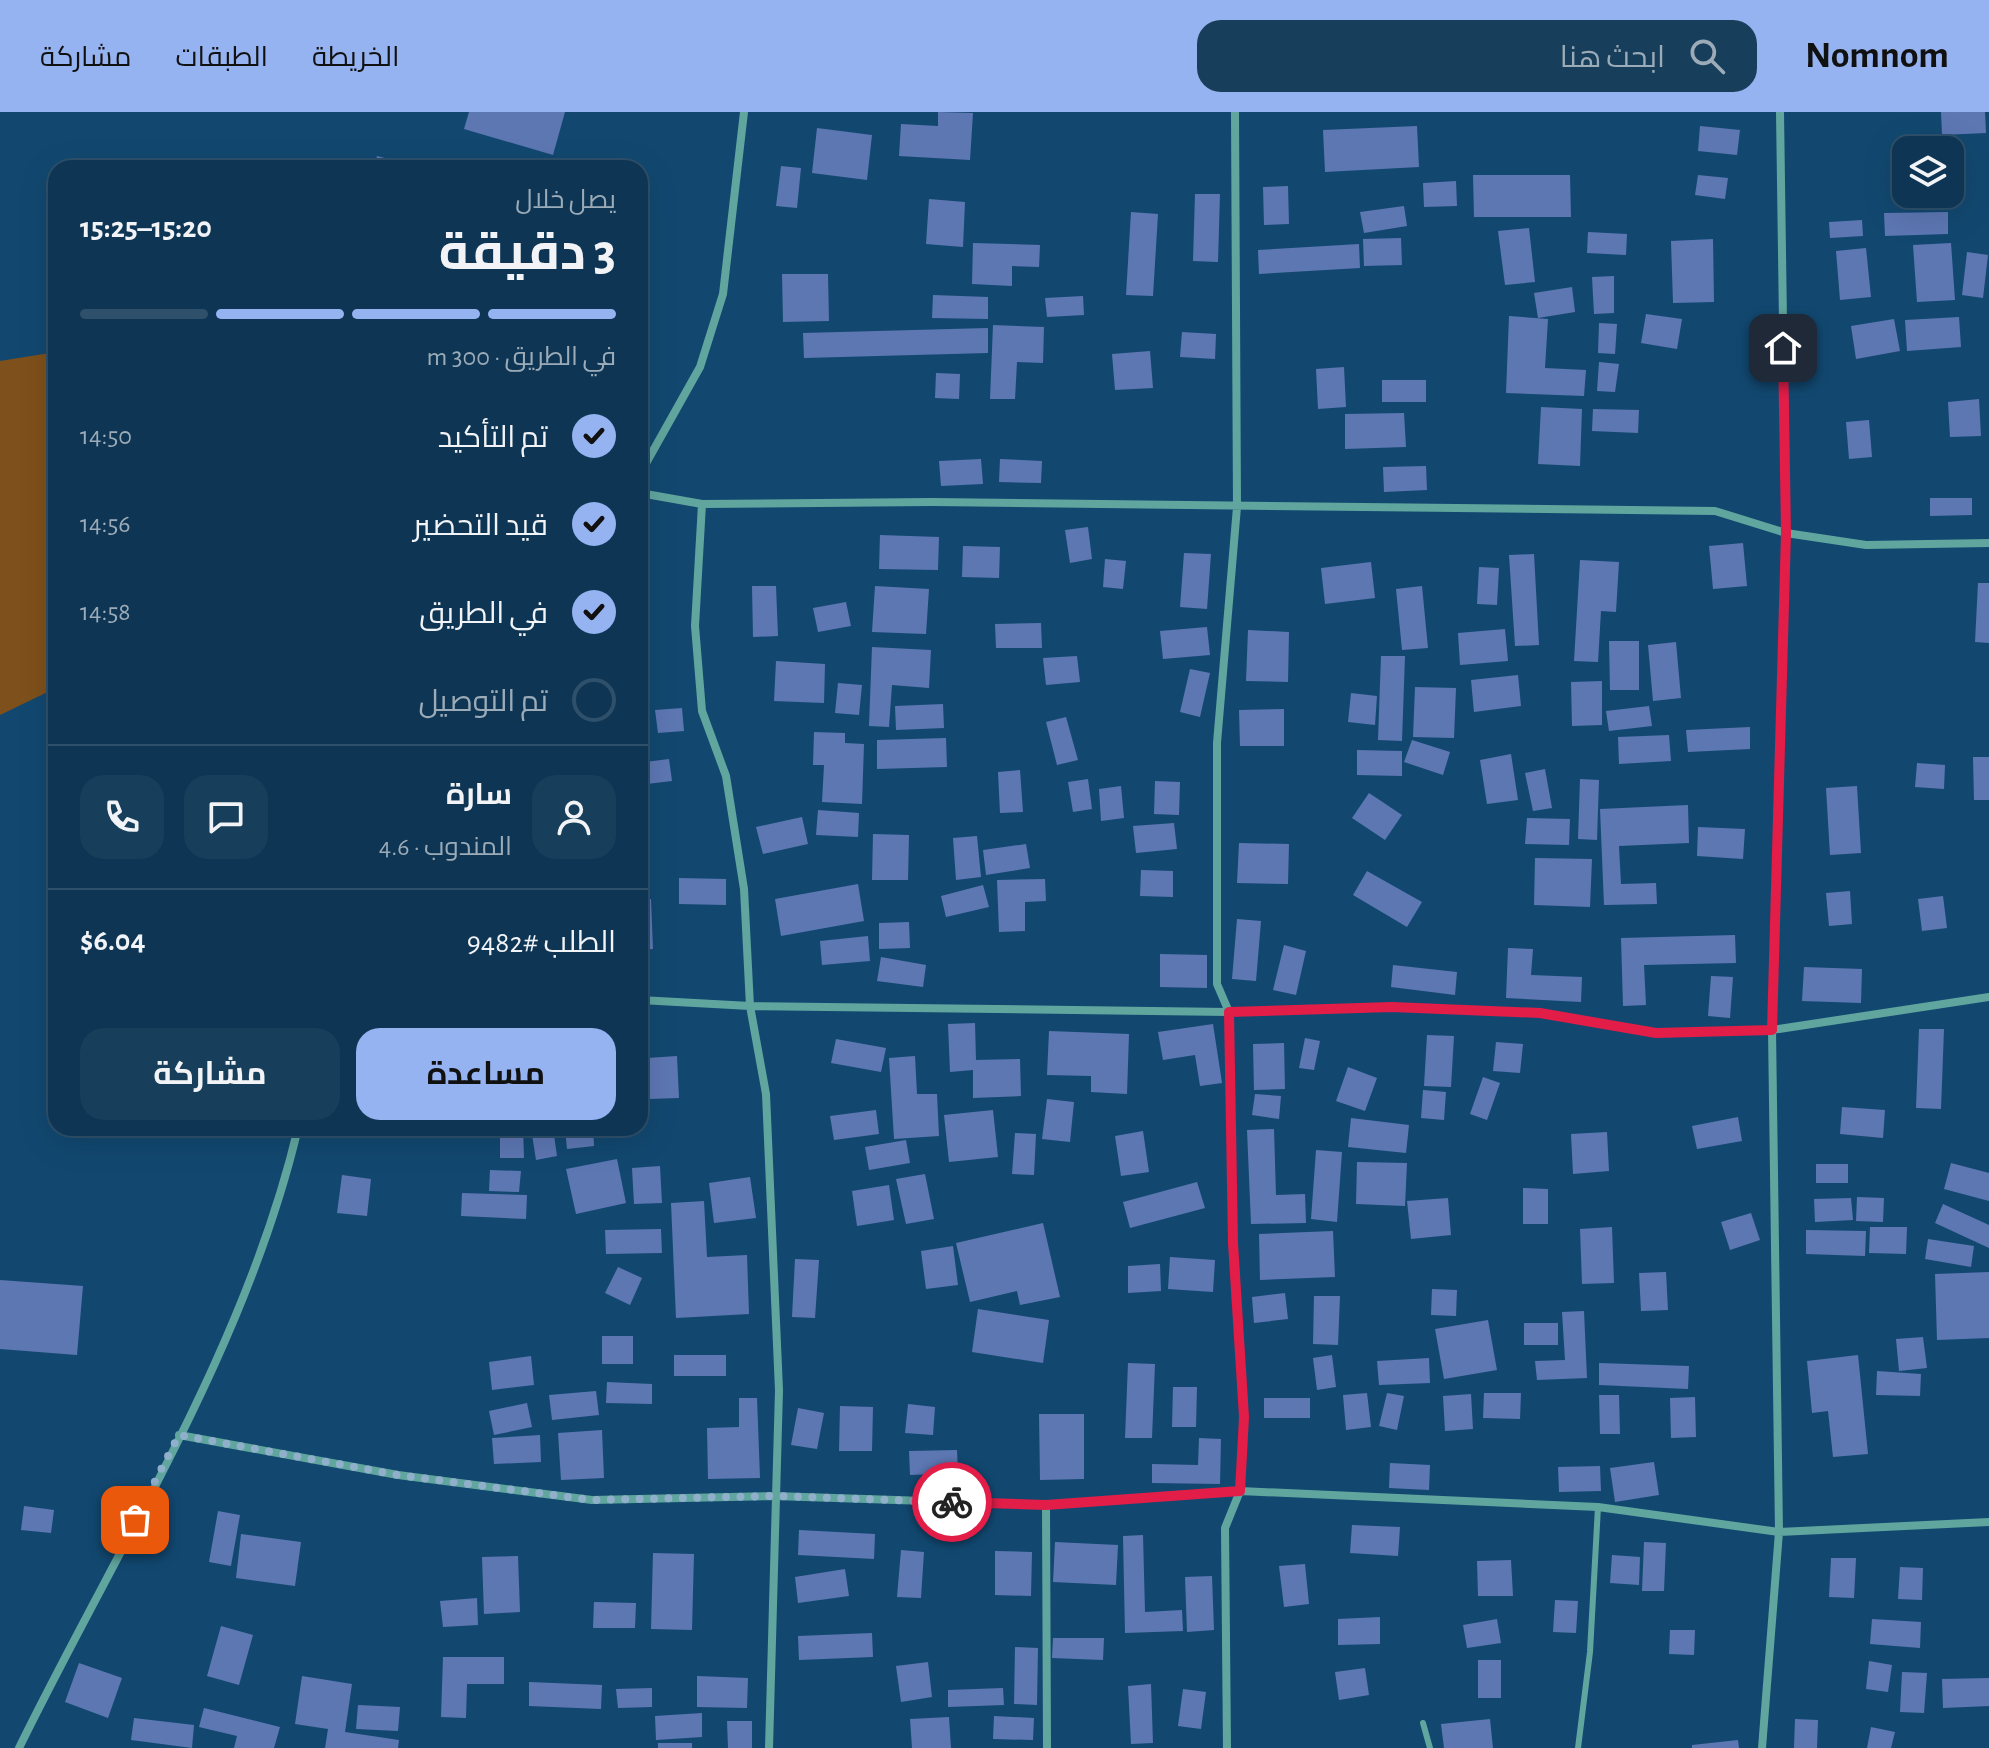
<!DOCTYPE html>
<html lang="ar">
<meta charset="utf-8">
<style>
body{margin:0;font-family:"Alegreya Sans",Cairo,sans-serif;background:#173e5a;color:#f1f3f6;direction:rtl;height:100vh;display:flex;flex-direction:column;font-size:30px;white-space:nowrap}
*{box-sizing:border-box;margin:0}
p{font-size:26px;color:#9babb8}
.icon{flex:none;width:44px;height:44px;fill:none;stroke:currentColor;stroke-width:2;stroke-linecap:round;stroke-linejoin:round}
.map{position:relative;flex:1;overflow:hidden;direction:ltr}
.side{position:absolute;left:48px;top:48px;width:600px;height:976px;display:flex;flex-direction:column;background:#0e3654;border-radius:24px;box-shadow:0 8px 32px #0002,0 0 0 2px #2e506b;direction:rtl}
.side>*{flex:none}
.buttons{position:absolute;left:1892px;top:24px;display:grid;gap:16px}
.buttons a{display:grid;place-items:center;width:72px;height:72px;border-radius:16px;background:#0e3654;box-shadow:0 8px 32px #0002,0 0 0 2px #2e506b;font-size:40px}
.pin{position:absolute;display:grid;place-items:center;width:68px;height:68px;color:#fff;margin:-34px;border-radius:16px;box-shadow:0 4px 12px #0006}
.courier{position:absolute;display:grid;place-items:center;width:80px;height:80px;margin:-40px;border:6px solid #e11d48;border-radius:50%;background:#fff;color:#222;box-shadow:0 2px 10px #0007}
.head em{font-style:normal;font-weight:700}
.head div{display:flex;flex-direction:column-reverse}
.head{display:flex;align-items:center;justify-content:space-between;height:136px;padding:0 32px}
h1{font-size:52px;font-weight:700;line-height:60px}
.bar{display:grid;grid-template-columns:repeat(4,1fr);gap:12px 8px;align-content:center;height:96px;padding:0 32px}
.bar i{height:10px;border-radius:6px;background:#2e506b}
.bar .on{background:#95b2f1}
.bar p{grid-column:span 4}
.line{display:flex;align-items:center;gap:20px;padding:0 32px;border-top:2px solid #2e506b}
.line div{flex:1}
.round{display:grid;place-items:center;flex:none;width:84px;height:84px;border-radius:24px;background:#173e5a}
ol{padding:0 32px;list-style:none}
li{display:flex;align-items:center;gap:24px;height:88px}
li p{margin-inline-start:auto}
li .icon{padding:8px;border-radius:50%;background:#95b2f1;color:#111;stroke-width:4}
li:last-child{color:#9babb8}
li i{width:44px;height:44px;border:4px solid #2e506b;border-radius:50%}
.action{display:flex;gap:16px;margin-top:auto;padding:16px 32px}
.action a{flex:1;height:92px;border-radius:24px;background:#95b2f1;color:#111;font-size:32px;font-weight:700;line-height:92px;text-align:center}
.action a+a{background:#173e5a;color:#f1f3f6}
header{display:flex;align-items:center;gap:48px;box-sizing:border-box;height:112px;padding:0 40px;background:#95b2f1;color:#111}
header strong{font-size:38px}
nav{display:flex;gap:44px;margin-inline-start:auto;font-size:28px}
.search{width:560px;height:72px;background:#173e5a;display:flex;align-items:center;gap:20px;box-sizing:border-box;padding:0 28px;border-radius:24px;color:#9babb8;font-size:30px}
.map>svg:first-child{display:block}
</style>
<header>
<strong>Nomnom</strong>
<div class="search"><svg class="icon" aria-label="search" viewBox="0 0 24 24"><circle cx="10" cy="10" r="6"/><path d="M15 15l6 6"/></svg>ابحث هنا</div>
<nav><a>الخريطة</a><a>الطبقات</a><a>مشاركة</a></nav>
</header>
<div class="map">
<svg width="1989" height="1636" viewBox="0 0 1989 1636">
<rect width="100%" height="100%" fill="#124870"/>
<path fill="#7e501b" d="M56 240V576L0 603V249Z"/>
<path fill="#5d77b3" d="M469 0H565L553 43 464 17Z
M938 0 973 1 970 48 899 44 901 12 938 14Z
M1941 0H1985L1986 21 1942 23Z
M1417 14 1419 55 1325 60 1323 18Z
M1700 14 1740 18 1737 43 1698 39Z
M817 16 872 23 867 68 812 61Z
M377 44 419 55 418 56H374Z
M781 54 801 56 797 96 776 94Z
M1473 63H1570L1571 105H1474Z
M1698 63 1728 66 1725 87 1695 83Z
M1456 69 1457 94 1424 95 1423 71Z
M1288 74 1289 112 1264 113 1263 75Z
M1195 82H1220L1218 150 1193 149Z
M929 87 965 90 963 135 926 132Z
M1404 94 1407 114 1364 121 1360 100Z
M1131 100 1158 102 1153 184 1126 183Z
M1948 100V122L1885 124 1884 101Z
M1862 108 1863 124 1830 126 1829 110Z
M1529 116 1535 170 1505 173 1498 119Z
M1588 120 1627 122 1626 143 1587 141Z
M1401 126 1402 153 1364 154 1363 127Z
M1713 127 1714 190 1673 191 1671 129Z
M973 131 1040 133 1039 155 1012 154V174L972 172Z
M1951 131 1955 188 1917 190 1913 133Z
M1359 132 1360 156 1259 162 1258 138Z
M1866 136 1871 185 1840 188 1836 139Z
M1967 140 1988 143 1983 186 1962 183Z
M782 162H828L829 209 783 210Z
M1614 164V201L1594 202 1592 165Z
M1572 175 1575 200 1538 206 1534 181Z
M933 183 988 185V207L932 206Z
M1083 184 1084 203 1047 205 1045 186Z
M1646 202 1682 207 1677 237 1641 231Z
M1509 204 1548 207 1545 256 1586 258 1584 284 1506 281Z
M1959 205 1961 235 1907 239 1905 208Z
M1894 207 1900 239 1856 247 1851 214Z
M1599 211 1617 212 1615 242 1598 241Z
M993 213 1044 215 1043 251 1017 250 1015 287H990Z
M988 216V241L804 246 803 221Z
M1182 220 1216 222 1215 247 1180 245Z
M1150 239 1153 276 1115 278 1112 242Z
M1599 250 1619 252 1615 280 1597 279Z
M1344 255 1346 295 1318 297 1316 257Z
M936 261 960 262 959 287 935 286Z
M1382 268H1426V290H1382Z
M1979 287 1981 324 1950 325 1948 290Z
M1541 295 1582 297 1580 354 1538 352Z
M1593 297 1639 298 1638 321 1592 319Z
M1404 301 1406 335 1345 337V302Z
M1869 308 1872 345 1849 347 1846 310Z
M981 347 983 372 941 374 939 349Z
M1000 347 1042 349 1041 371 999 370Z
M1426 354 1427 378 1384 380 1383 355Z
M1930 386H1972V403L1930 404Z
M1088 415 1092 447 1070 451 1065 418Z
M880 423 939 425 938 458 879 457Z
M1743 431 1747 474 1713 477 1709 434Z
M963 434 1000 435 999 466 962 465Z
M1184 441 1211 442 1207 497 1180 495Z
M1534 442 1539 533 1515 534 1509 443Z
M1105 447 1126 449 1123 477 1103 475Z
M1580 448 1619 450 1616 500 1601 499 1598 550 1574 549Z
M1371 450 1375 486 1325 492 1321 456Z
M1479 455 1499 456 1497 493 1477 492Z
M1978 471H1989V531L1975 530Z
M752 474H776L778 524 753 525Z
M875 474 929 477 926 522 872 520Z
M1422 474 1428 536 1402 538 1396 477Z
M846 490 851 514 818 520 813 496Z
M1041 511 1042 536H996L995 512Z
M1207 515 1210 543 1163 547 1160 519Z
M1505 517 1508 549 1460 553 1458 521Z
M1248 518 1289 520 1288 570 1246 569Z
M1609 529H1639V578H1610Z
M1676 530 1681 586 1653 589 1648 533Z
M872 535 931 538 929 576 892 573 889 615 869 614Z
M1077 544 1080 570 1046 573 1043 546Z
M1381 544H1405L1402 629 1378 628Z
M776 549 825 552 824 591 774 589Z
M1190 557 1210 561 1200 605 1180 600Z
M1518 563 1521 594 1474 600 1471 568Z
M1602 569V613L1572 614 1571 570Z
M838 571 862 573 859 603 835 601Z
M1415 575 1456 576 1454 626 1413 625Z
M1351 581 1377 584 1375 613 1348 610Z
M943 592 944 616 896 618 895 594Z
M1649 594 1652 614 1609 619 1606 599Z
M682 596 684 619 658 621 655 598Z
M1284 597V634H1240L1239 598Z
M1066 605 1078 648 1057 653 1046 610Z
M1750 615V637L1688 640 1686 618Z
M814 620 845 621V631L864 632 862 692 822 690 824 653H813Z
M1669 623 1671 649 1619 652 1618 625Z
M946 626 947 655 877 657V628Z
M1412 628 1450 640 1443 663 1404 650Z
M1357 638 1402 639V664L1357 663Z
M1511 642 1518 688 1487 692 1480 648Z
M1973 645H1989V688H1974Z
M669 647 672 669 647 672 645 650Z
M1917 651 1945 653 1944 677 1915 675Z
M1545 657 1552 696 1533 699 1525 661Z
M1020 658 1023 700 1000 701 998 660Z
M1088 667 1092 697 1073 700 1068 670Z
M1580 667 1599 668 1597 728 1578 727Z
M1155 669 1180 670 1179 703 1154 702Z
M1121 674 1124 706 1101 709 1099 677Z
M1857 674 1861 741 1830 743 1826 676Z
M1369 681 1402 703 1385 728 1352 706Z
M1688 693 1689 731 1619 734 1621 772 1656 771 1657 792 1604 793 1600 697Z
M818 698 859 701 858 725 816 723Z
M802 705 808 732 763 742 756 715Z
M1527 706 1570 707 1569 733 1525 732Z
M1174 711 1177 737 1136 741 1133 714Z
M1698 715 1745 717 1743 747 1697 744Z
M873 722 909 723 908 768H872Z
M977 724 981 765 956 768 953 726Z
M1239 731 1289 732 1288 772 1237 771Z
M1026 732 1030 756 986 763 983 738Z
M1535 746 1592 747 1590 795 1534 793Z
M1141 758 1173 759V785L1140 784Z
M1367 759 1422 790 1407 815 1353 783Z
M679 766 726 767V793L679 792Z
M1045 767 1046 789 1025 790V819L999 820 997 768Z
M858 772 864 809 781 824 775 787Z
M983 773 989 795 946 805 941 784Z
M1850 779 1852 812 1829 814 1826 781Z
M1943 784 1947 816 1922 819 1918 787Z
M640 787H651L653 837 640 838Z
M1237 807 1261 809 1256 869 1232 867Z
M909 810 910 836 879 837V811Z
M1735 823 1736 851 1644 853 1646 893 1623 894 1621 826Z
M868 824 870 849 822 853 820 829Z
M1284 833 1306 839 1296 883 1273 878Z
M1508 836 1533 837 1531 863 1582 865 1581 890 1506 886Z
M1160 842 1207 843V876L1160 875Z
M881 845 926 853 923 875 877 869Z
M1393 853 1457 860 1455 883 1391 875Z
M1804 855 1862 857 1861 891 1802 889Z
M1711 864 1733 865 1730 906 1708 904Z
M975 911 976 948 1020 947 1021 984 973 986V958L950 960 948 912Z
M1213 912 1222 971 1200 974 1195 943 1163 948 1158 920Z
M1919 917H1944L1941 997 1916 996Z
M1049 919 1129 922 1127 982 1091 980V964L1047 963Z
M1427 923 1454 924 1451 975 1424 974Z
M1305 926 1320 929 1314 958 1299 956Z
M836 927 886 936 881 960 831 951Z
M1496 930 1523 932 1520 961 1493 959Z
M1284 931 1285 977 1254 978 1253 932Z
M677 944 679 986 649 987 647 946Z
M915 944 917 982H937L939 1024 894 1027 889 946Z
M1348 955 1377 966 1365 999 1336 989Z
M1483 965 1500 971 1487 1008 1470 1002Z
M1423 978 1446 980 1444 1008 1421 1006Z
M1255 982 1281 984 1279 1007 1252 1003Z
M1047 987 1074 990 1070 1030 1042 1027Z
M1842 995 1885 998 1883 1026 1840 1022Z
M876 998 879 1022 834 1028 830 1004Z
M993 998 998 1045 949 1050 944 1003Z
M1738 1005 1742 1029 1697 1037 1692 1014Z
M1351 1006 1409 1013 1406 1041 1348 1035Z
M500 1016H523L524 1046H500Z
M531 1016H553L557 1044 536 1048Z
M565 1016H593L594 1034 567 1037Z
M1274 1017 1276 1083 1305 1082 1306 1111 1251 1112 1247 1018Z
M1143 1019 1149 1060 1121 1064 1115 1024Z
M1607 1020 1609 1059 1573 1062 1571 1022Z
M1015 1021 1036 1022 1034 1063 1012 1062Z
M906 1028 910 1051 869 1058 865 1035Z
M1316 1038 1342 1040 1337 1110 1311 1107Z
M617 1047 626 1091 576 1102 566 1057Z
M1357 1050 1407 1051 1405 1094 1356 1092Z
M1951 1051 1989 1061V1089L1944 1077Z
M1816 1052H1848V1071H1816Z
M660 1054 662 1091 634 1092 632 1056Z
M490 1058 521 1059 519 1080 489 1079Z
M925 1062 934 1107 906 1112 896 1067Z
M342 1063 371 1067 367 1104 337 1101Z
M750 1065 756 1106 714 1111 709 1071Z
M1197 1070 1205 1096 1130 1116 1123 1090Z
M889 1073 894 1108 857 1114 852 1079Z
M1523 1076 1548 1077V1112H1523Z
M462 1081 527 1083 526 1107 461 1104Z
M1857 1085 1884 1086 1883 1110 1856 1109Z
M1448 1086 1451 1123 1411 1127 1407 1089Z
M1851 1086 1853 1108 1815 1110 1814 1087Z
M704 1089 707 1145 747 1143 749 1202 676 1206 671 1091Z
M1943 1092 1989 1113V1136L1935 1111Z
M1751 1101 1760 1128 1730 1138 1721 1110Z
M1043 1111 1060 1185 1020 1193 1017 1179 970 1190 956 1131Z
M1612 1115 1614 1171 1582 1172 1580 1117Z
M1870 1115H1907L1906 1142 1869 1141Z
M661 1117 662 1141 606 1142 605 1118Z
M1806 1118 1866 1119 1865 1144 1806 1142Z
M1333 1119 1335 1165 1260 1168 1259 1122Z
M1928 1127 1974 1134 1971 1155 1925 1147Z
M953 1134 958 1173 926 1177 921 1139Z
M1170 1145 1215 1148 1213 1180 1168 1177Z
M795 1147 819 1148 815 1206 792 1205Z
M1160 1152 1161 1179 1128 1181V1154Z
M618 1155 642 1166 630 1193 605 1181Z
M1666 1160 1668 1198 1641 1199 1639 1161Z
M1989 1160V1226L1937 1228 1935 1162Z
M0 1168 83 1174 77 1243 0 1237Z
M1432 1177 1457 1178 1456 1204 1431 1203Z
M1285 1181 1288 1207 1254 1211 1252 1185Z
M1314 1184H1340L1338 1233 1313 1232Z
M978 1197 1049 1208 1043 1251 972 1240Z
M1584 1199 1587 1266 1537 1268 1535 1249 1565 1248 1562 1200Z
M1488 1208 1497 1258 1444 1267 1435 1217Z
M1524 1211H1558V1233H1524Z
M602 1224H633V1252H602Z
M1923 1225 1927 1256 1899 1259 1896 1227Z
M674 1243H726V1264H674Z
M1332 1243 1336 1275 1317 1278 1313 1246Z
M1858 1243 1868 1342 1833 1345 1828 1299 1812 1301 1807 1249Z
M531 1244 534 1273 492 1278 489 1250Z
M1429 1246 1430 1271 1379 1273 1377 1249Z
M1128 1251 1155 1252 1152 1326H1125Z
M1599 1251 1689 1254 1688 1277 1599 1273Z
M1877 1259 1921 1262 1920 1284 1876 1283Z
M607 1270 652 1272V1292L606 1291Z
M1173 1275H1197L1196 1315H1172Z
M596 1279 599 1303 552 1308 549 1283Z
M1367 1281 1371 1315 1346 1318 1343 1283Z
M1387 1281 1404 1284 1397 1318 1379 1314Z
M1484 1281H1521L1520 1307 1483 1306Z
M1471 1282 1473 1317 1445 1319 1443 1284Z
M1599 1283H1619L1620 1322H1600Z
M1695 1285 1696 1325 1671 1326 1670 1286Z
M739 1286H757L760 1366 708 1367 707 1316 739 1315Z
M1264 1286H1310V1306H1264Z
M527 1291 532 1315 494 1323 489 1299Z
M908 1292 935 1295 933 1323 905 1321Z
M840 1294 873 1295 872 1339H839Z
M798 1296 824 1301 817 1337 791 1333Z
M1039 1302H1084V1367L1040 1368Z
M602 1318 604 1366 561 1368 558 1321Z
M540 1323 541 1350 494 1352 492 1326Z
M1199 1326 1221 1327 1220 1372 1152 1371V1352L1198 1353Z
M957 1338 958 1361 910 1363 909 1339Z
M1654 1350 1659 1383 1615 1390 1610 1356Z
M1390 1351 1430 1353 1429 1378 1389 1376Z
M1600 1354 1601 1379 1559 1380 1558 1355Z
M24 1394 54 1398 51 1421 21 1418Z
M218 1399 240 1403 231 1454 209 1450Z
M1352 1413 1400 1415 1398 1444 1350 1441Z
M799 1418 875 1422 874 1447 798 1443Z
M241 1422 301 1430 295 1474 236 1466Z
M1143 1423 1145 1500 1182 1498 1183 1519 1125 1521 1123 1424Z
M1055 1430 1118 1433 1116 1473 1053 1470Z
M1644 1430 1666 1431 1664 1479H1642Z
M901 1438 924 1440 921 1486 897 1485Z
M995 1439 1032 1440 1031 1484 995 1483Z
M653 1441 694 1442 692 1518 651 1517Z
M1612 1443 1640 1445 1639 1473 1610 1471Z
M518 1444 520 1500 484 1502 482 1445Z
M1831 1446H1856L1854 1486 1829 1485Z
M1511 1448 1513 1484H1478L1477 1449Z
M1305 1452 1309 1492 1284 1495 1279 1454Z
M1900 1455 1923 1456 1922 1488 1898 1487Z
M845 1457 849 1484 798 1491 795 1465Z
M1212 1464 1214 1518 1187 1520 1185 1465Z
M477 1486 478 1513 443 1515 440 1489Z
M1555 1488 1578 1489 1576 1521 1553 1520Z
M594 1490 636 1491 635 1516H593Z
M1380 1505V1532L1338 1533V1507Z
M1497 1507 1501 1531 1467 1536 1463 1513Z
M1872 1507 1921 1510 1920 1536 1870 1532Z
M221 1514 253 1523 239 1573 207 1564Z
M1670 1518H1695L1694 1543 1669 1542Z
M872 1521 873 1545 799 1548 798 1524Z
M1053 1526H1104L1103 1548 1052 1546Z
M1015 1535 1038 1536 1037 1593 1014 1592Z
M443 1545H504V1572H467L466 1606 441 1605Z
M1478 1548H1501V1586H1478Z
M1869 1549 1892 1553 1888 1580 1866 1577Z
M928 1550 932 1585 901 1590 896 1554Z
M79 1551 122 1566 108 1606 65 1590Z
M1365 1556 1369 1583 1339 1588 1335 1560Z
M1902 1560 1927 1561 1924 1601 1900 1600Z
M302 1564 352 1572 345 1620 399 1628 398 1636H325L328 1617 295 1612Z
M697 1564 748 1566 747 1596 697 1595Z
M1989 1566V1594L1943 1596 1942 1567Z
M529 1570 602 1573 601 1597 529 1594Z
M1151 1572 1153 1631 1131 1632 1128 1574Z
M652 1576V1595L618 1596 616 1577Z
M1003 1576 1004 1593 948 1595V1578Z
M1183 1577 1206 1580 1201 1617 1178 1614Z
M358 1593 400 1595 398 1619 356 1617Z
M204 1596 280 1615 274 1636H234L237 1624 199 1615Z
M702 1601V1625L656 1628 655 1604Z
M994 1604 1034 1606 1033 1628 993 1627Z
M949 1605 951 1636H912L910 1607Z
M134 1606 194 1613 192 1636 131 1628Z
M1490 1607 1493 1636H1444L1441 1612Z
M1795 1607 1818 1608 1817 1636H1794Z
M727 1609H752V1636H728Z
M1871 1615 1895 1620 1891 1636H1867Z
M1738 1628 1739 1636H1692V1633Z
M658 1631H692V1636H658Z"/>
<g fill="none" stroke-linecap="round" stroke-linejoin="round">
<path stroke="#61a69e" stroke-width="6" d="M1423 1611 1430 1636
M1578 1636 1590 1540 1598 1395"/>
<path stroke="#61a69e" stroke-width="8" d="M640 362 700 255 723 182 744 0
M640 381 702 392 932 390 1715 399 1786 421 1866 433 1989 431
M702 392 695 514 702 599 726 664 744 777 750 894 766 982 779 1278 769 1636
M640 888 750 894 1229 900 1392 895 1540 901 1656 921 1772 918 1989 885
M179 1323 398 1363 592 1388 774 1384 1046 1393 1240 1379 1598 1395 1779 1420 1989 1410
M1046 1393 1047 1636
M19 1636C118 1434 246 1236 298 1016
M1227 1636 1225 1416 1240 1379 1244 1305 1233 1131 1229 900 1217 872V631L1237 395 1235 0
M1762 1636 1779 1420 1772 918 1786 421 1780 0"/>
</g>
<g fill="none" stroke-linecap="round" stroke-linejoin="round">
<path stroke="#8fafca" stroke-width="8" stroke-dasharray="0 14.4" d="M135 1408 179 1323 398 1363 592 1388 774 1384 952 1390"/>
<path stroke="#e11d48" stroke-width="10" d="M952 1390 1046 1393 1240 1379 1244 1305 1233 1131 1229 900 1392 895 1540 901 1656 921 1772 918 1786 421 1783 236"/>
</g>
</svg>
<div class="buttons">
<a><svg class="icon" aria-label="layers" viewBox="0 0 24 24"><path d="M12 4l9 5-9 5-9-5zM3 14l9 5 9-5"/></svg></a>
</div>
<div class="pin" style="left:135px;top:1408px;background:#ea580c"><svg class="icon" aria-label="bag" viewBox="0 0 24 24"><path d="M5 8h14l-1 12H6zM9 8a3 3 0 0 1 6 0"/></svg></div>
<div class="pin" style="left:1783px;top:236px;background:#1f2937"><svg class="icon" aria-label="home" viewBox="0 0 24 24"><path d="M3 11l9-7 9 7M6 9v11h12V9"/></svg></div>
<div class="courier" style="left:952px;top:1390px"><svg class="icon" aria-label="bike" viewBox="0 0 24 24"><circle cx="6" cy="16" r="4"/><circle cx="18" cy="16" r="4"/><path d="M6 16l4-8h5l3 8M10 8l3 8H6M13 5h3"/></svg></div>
<section class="side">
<div class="head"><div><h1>3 دقيقة</h1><p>يصل خلال</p></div><em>15:20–15:25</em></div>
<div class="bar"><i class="on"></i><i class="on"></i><i class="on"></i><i></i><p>في الطريق · 300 m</p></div>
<ol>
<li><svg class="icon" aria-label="check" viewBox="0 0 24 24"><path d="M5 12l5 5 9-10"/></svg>تم التأكيد<p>14:50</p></li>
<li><svg class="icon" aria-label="check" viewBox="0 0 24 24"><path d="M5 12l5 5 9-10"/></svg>قيد التحضير<p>14:56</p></li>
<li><svg class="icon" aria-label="check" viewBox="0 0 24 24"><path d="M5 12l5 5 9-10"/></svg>في الطريق<p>14:58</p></li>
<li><i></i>تم التوصيل</li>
</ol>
<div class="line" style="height:144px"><a class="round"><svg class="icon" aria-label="person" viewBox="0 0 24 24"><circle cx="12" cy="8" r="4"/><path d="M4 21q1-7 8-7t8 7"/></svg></a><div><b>سارة</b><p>المندوب · 4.6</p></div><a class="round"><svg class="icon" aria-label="chat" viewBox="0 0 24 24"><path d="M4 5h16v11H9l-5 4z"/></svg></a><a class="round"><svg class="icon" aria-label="phone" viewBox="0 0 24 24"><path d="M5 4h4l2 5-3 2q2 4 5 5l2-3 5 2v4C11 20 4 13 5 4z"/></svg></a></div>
<div class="line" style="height:104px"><div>الطلب #9482</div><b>$6.04</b></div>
<div class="action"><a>مساعدة</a><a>مشاركة</a></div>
</section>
</div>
